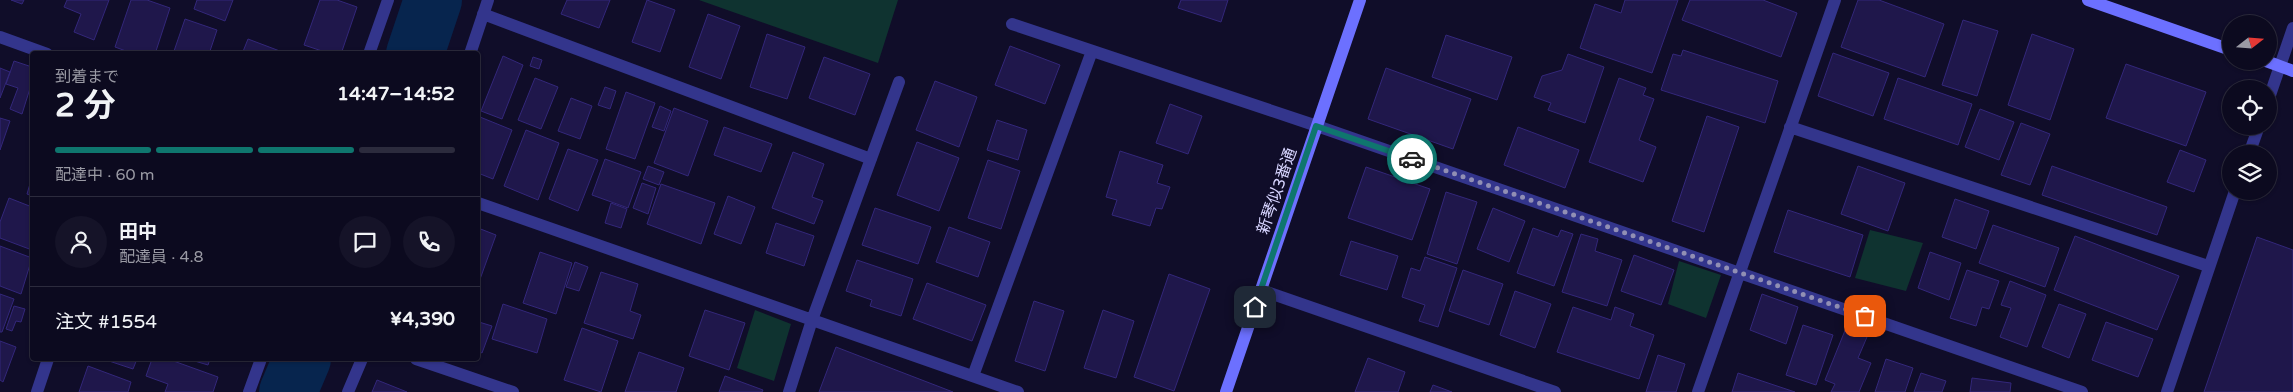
<!DOCTYPE html>
<html lang="ja">
<meta charset="utf-8">
<style>
body{margin:0;font-family:"Varela Round","Noto Sans JP",sans-serif;background:#151328;color:#f1f3f6;height:100vh;display:flex;flex-direction:column;font-size:19px;white-space:nowrap}
*{box-sizing:border-box;margin:0}
p{font-size:16px;color:#9a9aa4}
.icon{flex:none;width:28px;height:28px;fill:none;stroke:currentColor;stroke-width:2;stroke-linecap:round;stroke-linejoin:round}
.map{position:relative;flex:1;overflow:hidden}
.panel{position:absolute;left:30px;top:51px;width:450px;height:310px;display:flex;flex-direction:column;background:#0c0a1f;border-radius:5px;box-shadow:0 1px 4px #0004,0 0 0 1px #2c2b3d}
.panel>*{flex:none}
.needle{width:32px;rotate:73deg}
.fabs{position:absolute;left:2222px;top:15px;display:grid;gap:10px}
.fabs a{display:grid;place-items:center;width:55px;height:55px;border-radius:50%;background:#0c0a1f;box-shadow:0 1px 4px #0004,0 0 0 1px #2c2b3d;font-size:25px}
.pin{position:absolute;display:grid;place-items:center;width:42px;height:42px;color:#fff;margin:-21px;border-radius:10px;box-shadow:0 2px 8px #0006}
.courier{position:absolute;display:grid;place-items:center;width:50px;height:50px;margin:-25px;border:4px solid #0f766e;border-radius:50%;background:#fff;color:#222;box-shadow:0 1px 6px #0007}
.summary em{font-style:normal;font-weight:700}
.summary div{display:flex;flex-direction:column-reverse}
.summary{display:flex;align-items:center;justify-content:space-between;height:85px;padding:0 25px}
h1{font-size:32px;font-weight:700;line-height:38px}
.bar{display:grid;grid-template-columns:repeat(4,1fr);gap:8px 5px;align-content:center;height:60px;padding:0 25px}
.bar i{height:6px;border-radius:4px;background:#2c2b3d}
.bar .current{background:#0f766e}
.bar p{grid-column:span 4}
.line{display:flex;align-items:center;gap:12px;padding:0 25px;border-top:1px solid #2c2b3d}
.line div{flex:1}
.round{display:grid;place-items:center;flex:none;width:52px;height:52px;border-radius:26px;background:#151328}
.map>svg:first-child{display:block}
</style>
<div class="map">
<svg width="2293" height="392" viewBox="0 0 2293 392">
<rect width="100%" height="100%" fill="#100d29"/>
<path fill="#0f3330" d="M699 0H898L878 63Z
M1870 230 1923 243 1906 291 1855 278Z
M1679 261 1721 275 1706 318 1668 304Z
M755 310 791 324 774 381 737 368Z"/>
<g fill="none" stroke-linecap="round" stroke-linejoin="round">
<path stroke="#07254e" stroke-width="58" d="M415 54 433 0
M288 392 302 359"/>
</g>
<path fill="#1f174b" stroke="#33277a" d="M11 0H24L22 4Z
M67 0H109L94 40 74 32 81 14 64 7Z
M131 0H147L170 8 155 54H134L115 47Z
M197 0H233L225 21 194 9Z
M320 0H337L357 7 341 54H331L304 45Z
M567 0H610L599 28 561 14Z
M647 0 675 10 660 52 632 42Z
M1181 0H1228L1221 22 1178 8Z
M1625 0H1678L1652 73 1580 48 1595 4 1621 13Z
M1690 0H1763L1797 13 1781 57 1682 20Z
M1858 0H1879L1944 24 1925 77 1841 47Z
M708 14 740 26 721 79 689 67Z
M185 19 217 30 209 54H173Z
M1963 20 1998 31 1977 96 1942 85Z
M767 34 805 47 787 99 750 87Z
M2032 34 2074 49 2050 120 2008 105Z
M1446 35 1512 57 1497 100 1432 77Z
M248 39 285 53V54H242Z
M1010 46 1060 65 1045 104 995 85Z
M1683 50 1778 81 1765 123 1661 90 1673 54 1681 56Z
M1833 53 1889 73 1873 116 1818 96Z
M1568 54 1604 67 1585 123 1548 110 1551 103 1534 97 1542 76 1562 70Z
M503 56 523 65 502 119 481 111Z
M533 57 542 60 539 69 530 66Z
M824 57 870 74 855 115 809 98Z
M14 61 32 67V82L22 114 10 109 18 88 6 84Z
M2126 64 2206 92 2186 146 2106 118Z
M0 68 10 72 0 98Z
M1386 68 1471 99 1453 149 1368 119Z
M535 78 558 87 541 129 518 120Z
M1619 78 1646 88 1643 95 1654 99 1639 140 1656 147 1643 182 1589 162Z
M1898 78 1972 104 1958 145 1884 119Z
M935 81 977 97 959 147 916 130Z
M605 87 616 91 610 109 598 105Z
M626 92 655 103 635 159 606 149Z
M571 98 592 106 580 139 558 131Z
M1170 104 1202 116 1188 154 1156 143Z
M660 106 671 111 664 131 652 127Z
M674 108 708 121 688 176 654 163Z
M1980 109 2014 122 1999 160 1965 147Z
M1707 116 1739 127 1704 232 1672 221Z
M480 117 512 130 493 179 478 173V124Z
M0 118 10 121 0 150Z
M997 120 1027 130 1018 160 987 150Z
M2021 123 2050 134 2030 185 2001 175Z
M724 127 772 144 761 172 714 155Z
M1518 127 1579 150 1565 188 1504 165Z
M526 130 559 143 538 200 504 186Z
M917 142 959 158 939 211 897 195Z
M568 149 598 160 578 211 549 199Z
M2180 150 2206 160 2194 192 2167 182Z
M1120 151 1163 165 1157 183 1170 187 1162 209 1156 208 1150 226 1112 215 1117 200 1106 197Z
M793 152 824 164 812 197 823 201 814 224 772 208Z
M605 159 641 172 628 208 592 195Z
M988 160 1020 171 1001 229 968 218Z
M648 166 664 172 659 185 643 179Z
M1858 166 1905 183 1888 231 1841 214Z
M2052 166 2167 207 2157 235 2042 195Z
M1366 167 1430 189 1412 240 1348 218Z
M32 177V196L27 194Z
M642 183 656 188 648 214 633 208Z
M661 184 715 203 701 244 647 224Z
M1446 192 1477 202 1457 264 1427 254Z
M728 196 755 207 741 244 714 234Z
M9 198 32 207V250L0 238V222Z
M1955 199 1989 211 1976 249 1942 237Z
M611 203 627 209 621 228 605 223Z
M875 208 931 227 918 264 862 245Z
M1493 208 1525 221 1509 262 1477 249Z
M1788 210 1863 235 1850 277 1774 252Z
M776 223 814 236 804 266 766 253Z
M1993 225 2059 248 2045 287 1979 263Z
M949 227 990 242 978 277 936 262Z
M478 228 496 235 479 282 478 281Z
M1533 228 1558 237 1561 230 1573 234 1554 286 1517 273Z
M1581 234 1598 239 1595 251 1622 260 1607 306 1562 292Z
M2075 236 2179 276 2157 330 2054 290Z
M2257 237 2293 250V392H2204Z
M1351 241 1398 256 1387 290 1340 275Z
M0 246 32 258 21 294 0 286Z
M540 252 572 263 556 314 523 303Z
M1930 252 1961 263 1949 300 1918 288Z
M1634 255 1674 270 1661 305 1621 291Z
M1425 257 1457 268 1438 327 1419 321 1425 305 1402 297 1411 268 1420 271Z
M857 260 913 279 901 316 870 306 872 300 846 291Z
M575 262 588 267 579 291 566 287Z
M1463 270 1503 284 1489 325 1449 311Z
M1967 270 1999 281 1989 309 1982 307 1976 326 1950 318Z
M601 272 638 284 630 311 641 315 633 339 584 323Z
M1169 274 1210 289 1174 391 1134 377Z
M2010 281 2046 295 2027 347 2000 337 2011 308 2001 305Z
M927 283 986 305 972 341 913 319Z
M1515 291 1551 304 1535 348 1500 335Z
M0 294 14 299 2 332H0Z
M1762 294 1798 307 1786 344 1750 330Z
M1034 301 1064 311 1045 371 1015 361Z
M503 304 547 319 537 353 492 339Z
M2059 304 2086 314 2069 358 2042 347Z
M14 306 25 309 21 322 16 321 12 331 6 329Z
M1573 307 1611 320 1615 307 1634 314 1630 326 1654 335 1639 379 1557 352Z
M705 310 745 323 729 370 689 356Z
M1103 310 1134 321 1116 378 1084 368Z
M479 322 492 326 482 353 478 351Z
M2106 322 2153 339 2138 377 2092 360Z
M1803 325 1833 335 1816 385 1786 375Z
M582 328 618 341 601 392 564 380Z
M1846 328 1867 337 1858 358 1871 363 1859 392H1831L1835 384 1825 380Z
M0 341 16 347 3 382 0 380Z
M836 347 953 392H819Z
M639 352 684 368 676 392H625Z
M1658 355 1685 364 1676 392H1646Z
M1368 358 1405 372 1398 392H1355Z
M103 359H137L133 369Z
M152 359H168L218 377 213 392H165L168 384 146 376Z
M188 359H210L208 365Z
M1886 359 1913 368 1905 392H1875Z
M88 366 131 382 128 392H79Z
M1738 373 1795 392H1732Z
M1921 373 1946 381 1942 392H1914Z
M725 376 763 390 762 392H719Z
M1972 378 2011 383 2010 392H1970Z
M377 380 407 392H372Z
M1433 385 1452 392H1430Z"/>
<g fill="none" stroke-linecap="round" stroke-linejoin="round">
<path stroke="#33358c" stroke-width="12" d="M483 14 871 159
M1012 24 1317 126 2082 392
M0 37 47 54
M369 54 388 0
M470 54 488 0
M2269 98 2293 28
M1790 127 2208 266
M2249 154 2259 126
M478 203 1018 392
M1261 290 1555 392
M416 359 513 392
M973 376 1092 51
M37 392 48 359
M249 392 261 359
M348 392 362 359
M789 392 812 320 899 82
M1698 392 1835 0
M2167 392 2235 191"/>
<path stroke="#6c70ff" stroke-width="12" d="M2088 0 2231 50
M2266 61 2293 71
M1226 392 1360 0"/>
</g>
<g fill="none" stroke-linecap="round" stroke-linejoin="round">
<path stroke="#918fb4" stroke-width="5" stroke-dasharray="0 9" d="M1412 159 1865 316"/>
<path stroke="#0f766e" stroke-width="6" d="M1255 307 1316 126 1412 159"/>
</g>
<g text-anchor="middle" dominant-baseline="central" stroke-width="4.5" stroke-linejoin="round" paint-order="stroke">
<g font-size="16" fill="#d7d5ff" stroke="#100d29">
<text transform="translate(1277 191) rotate(-71)">新琴似3番通</text>
</g>
</g>
</svg>
<div class="fabs">
<a><svg class="needle" viewBox="-14 -14 28 28"><path d="M0-13l5 13h-10z" fill="#e53935"/><path d="M0 13l5-13h-10z" fill="#9a9aa4"/></svg></a>
<a><svg class="icon" aria-label="locate" viewBox="0 0 24 24"><circle cx="12" cy="12" r="6"/><path d="M12 2v4M12 18v4M2 12h4M18 12h4"/></svg></a>
<a><svg class="icon" aria-label="layers" viewBox="0 0 24 24"><path d="M12 4l9 5-9 5-9-5zM3 14l9 5 9-5"/></svg></a>
</div>
<div class="pin" style="left:1865px;top:316px;background:#ea580c"><svg class="icon" aria-label="bag" viewBox="0 0 24 24"><path d="M5 8h14l-1 12H6zM9 8a3 3 0 0 1 6 0"/></svg></div>
<div class="pin" style="left:1255px;top:307px;background:#1f2937"><svg class="icon" aria-label="home" viewBox="0 0 24 24"><path d="M3 11l9-7 9 7M6 9v11h12V9"/></svg></div>
<div class="courier" style="left:1412px;top:159px"><svg class="icon" aria-label="car" viewBox="0 0 24 24"><path d="M5 17H2v-5l4-1 3-4h7l3 4 3 1v5h-3M9 17h6M6 11h13"/><circle cx="7" cy="17" r="2"/><circle cx="17" cy="17" r="2"/></svg></div>
<section class="panel">
<div class="summary"><div><h1>2 分</h1><p>到着まで</p></div><em>14:47–14:52</em></div>
<div class="bar"><i class="current"></i><i class="current"></i><i class="current"></i><i></i><p>配達中 · 60 m</p></div>
<div class="line" style="height:90px"><a class="round"><svg class="icon" aria-label="person" viewBox="0 0 24 24"><circle cx="12" cy="8" r="4"/><path d="M4 21q1-7 8-7t8 7"/></svg></a><div><b>田中</b><p>配達員 · 4.8</p></div><a class="round"><svg class="icon" aria-label="chat" viewBox="0 0 24 24"><path d="M4 5h16v11H9l-5 4z"/></svg></a><a class="round"><svg class="icon" aria-label="phone" viewBox="0 0 24 24"><path d="M5 4h4l2 5-3 2q2 4 5 5l2-3 5 2v4C11 20 4 13 5 4z"/></svg></a></div>
<div class="line" style="height:65px"><div>注文 #1554</div><b>¥4,390</b></div>
</section>
</div>
